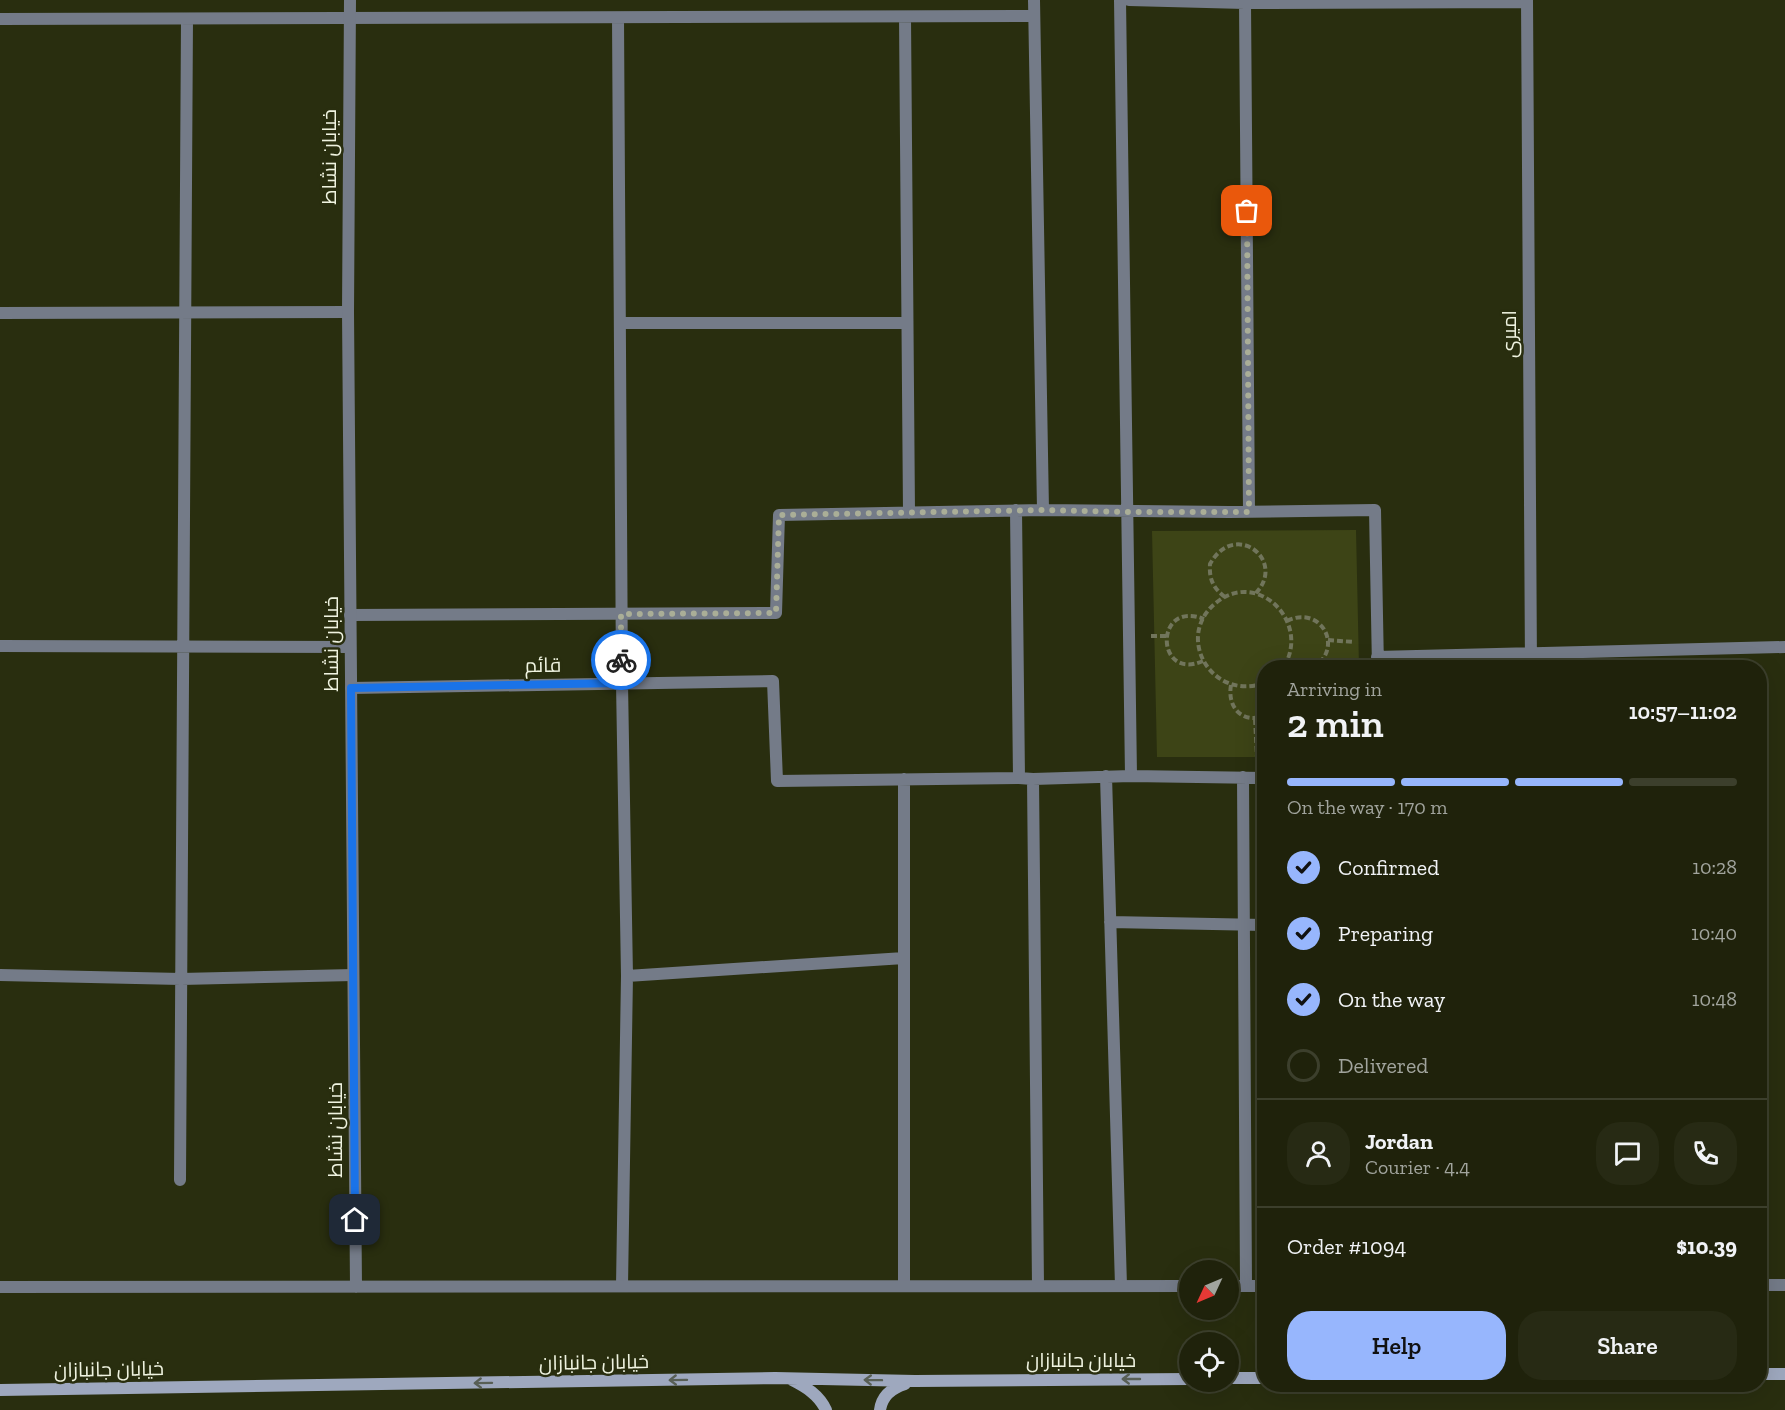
<!DOCTYPE html>
<meta charset="utf-8">
<style>
body{margin:0;font-family:"Zilla Slab",Cairo,serif;background:#272a14;color:#f1f3f6;height:100vh;display:flex;flex-direction:column;font-size:22px;white-space:nowrap}
*{box-sizing:border-box;margin:0}
p{font-size:20px;color:#a1a49d}
.icon{flex:none;width:33px;height:33px;fill:none;stroke:currentColor;stroke-width:2;stroke-linecap:round;stroke-linejoin:round}
.map{position:relative;flex:1;overflow:hidden}
.sheet{position:absolute;left:1257px;top:660px;width:510px;height:732px;display:flex;flex-direction:column;background:#1f220b;border-radius:24px;box-shadow:0 6px 24px #0002,0 0 0 2px #3c3f2c}
.sheet>*{flex:none}
.needle{width:39px;rotate:226deg}
.buttons{position:absolute;left:1179px;top:1260px;display:grid;gap:12px}
.buttons a{display:grid;place-items:center;width:60px;height:60px;border-radius:50%;background:#1f220b;box-shadow:0 6px 24px #0002,0 0 0 2px #3c3f2c;font-size:30px}
.pin{position:absolute;display:grid;place-items:center;width:51px;height:51px;color:#fff;margin:-26px;border-radius:12px;box-shadow:0 3px 9px #0006}
.courier{position:absolute;display:grid;place-items:center;width:60px;height:60px;margin:-30px;border:4px solid #1a73e8;border-radius:50%;background:#fff;color:#222;box-shadow:0 2px 8px #0007}
.summary em{font-style:normal;font-weight:600}
.summary div{display:flex;flex-direction:column-reverse}
.summary{display:flex;align-items:center;justify-content:space-between;height:102px;padding:0 30px}
h1{font-size:39px;font-weight:600;line-height:45px}
.bar{display:grid;grid-template-columns:repeat(4,1fr);gap:9px 6px;align-content:center;height:72px;padding:0 30px}
.bar i{height:8px;border-radius:4px;background:#3c3f2c}
.bar .selected{background:#97b6fd}
.bar p{grid-column:span 4}
.line{display:flex;align-items:center;gap:15px;padding:0 30px;border-top:2px solid #3c3f2c}
.line div{flex:1}
.round{display:grid;place-items:center;flex:none;width:63px;height:63px;border-radius:24px;background:#272a14}
ol{padding:0 30px;list-style:none}
li{display:flex;align-items:center;gap:18px;height:66px}
li p{margin-inline-start:auto}
li .icon{padding:6px;border-radius:50%;background:#97b6fd;color:#111;stroke-width:4}
li:last-child{color:#a1a49d}
li i{width:33px;height:33px;border:3px solid #3c3f2c;border-radius:50%}
.button{display:flex;gap:12px;margin-top:auto;padding:12px 30px}
.button a{flex:1;height:69px;border-radius:24px;background:#97b6fd;color:#111;font-size:24px;font-weight:600;line-height:69px;text-align:center}
.button a+a{background:#272a14;color:#f1f3f6}
.map>svg:first-child{display:block}
</style>
<div class="map">
<svg width="1785" height="1410" viewBox="0 0 1785 1410">
<rect width="100%" height="100%" fill="#292e0f"/>
<path fill="#3d4416" d="M1356 530 1359 667 1264 668V757H1157L1152 531Z"/>
<g fill="none" stroke-linecap="round" stroke-linejoin="round">
<path stroke="#71755b" stroke-width="4" stroke-dasharray="6 3" stroke-linecap="butt" d="M1225 597C1213 588 1209 579 1210 564 1235 519 1288 561 1255 594
M1287 621C1321 604 1345 648 1313 668
M1151 636H1166
M1328 640 1354 642
M1203 661C1155 682 1154 599 1204 619
M1285 665 1291 668
M1264 683C1212 702 1173 636 1217 602 1259 569 1312 624 1283 668
M1231 685C1227 707 1242 724 1264 716
M1255 719 1257 757"/>
<path stroke="#747b88" stroke-width="12" d="M1034 0 1043 510
M1120 0 1131 776 1264 778
M1129 0 1245 3 1526 2
M1527 0 1531 668
M1245 3 1249 512
M905 17 909 513
M618 18 622 683 627 976 622 1286
M0 19 1034 16
M0 313 348 312
M620 323H907
M1016 510 1019 778
M350 615 776 613 779 515 1043 510 1229 512 1375 510 1378 668
M0 646 350 647
M1377 657 1785 647
M351 688 773 681 777 781 1019 778 1033 779 1131 776
M1106 776 1121 1286
M1243 777 1246 1286
M1033 779 1038 1286
M1110 922 1264 925
M0 975 181 979 353 975
M627 976 904 958
M180 1180 187 19
M904 1286V779"/>
<path stroke="#747b88" stroke-width="12" d="M350 0 348 312 356 1287
M1760 1285H1785
M1228 1286H1264
M0 1287 1190 1286"/>
<path stroke="#9ea8be" stroke-width="12" d="M1760 1374H1785
M1228 1378H1264
M792 1380C806 1387 819 1395 826 1410
M0 1390 775 1378 915 1381 1190 1379
M880 1410C882 1395 892 1388 905 1384"/>
</g>
<defs><path id="oneway-shaft" d="M-6 0H5M1.5-3L5.5 0L1.5 3" fill="none" stroke-width="1.6" stroke-linecap="round" stroke-linejoin="round" transform="scale(1.5)"/></defs>
<g stroke="#585f55">
<use href="#oneway-shaft" transform="translate(1131 1379) rotate(180)"/>
<use href="#oneway-shaft" transform="translate(678 1380) rotate(179)"/>
<use href="#oneway-shaft" transform="translate(873 1380) rotate(-179)"/>
<use href="#oneway-shaft" transform="translate(483 1383) rotate(179)"/>
</g>
<g fill="none" stroke-linecap="round" stroke-linejoin="round">
<path stroke="#aaae97" stroke-width="6" stroke-dasharray="0 10.8" d="M621 660V614L776 613 779 515 1043 510 1128 512H1249L1247 211"/>
<path stroke="#1a73e8" stroke-width="8" d="M355 1220 351 688 622 683 621 660"/>
</g>
<g text-anchor="middle" dominant-baseline="central" stroke-width="5" stroke-linejoin="round" paint-order="stroke">
<g font-size="20" fill="#eff3e0" stroke="#292e0f">
<text transform="translate(329 157) rotate(-90)">خیابان نشاط</text>
<text transform="translate(1509 334) rotate(-90)">امیری</text>
<text transform="translate(331 644) rotate(-90)">خیابان نشاط</text>
<text transform="translate(543 665) rotate(-1)">قائم</text>
<text transform="translate(335 1130) rotate(-90)">خیابان نشاط</text>
<text x="1081" y="1360">خیابان جانبازان</text>
<text transform="translate(594 1362) rotate(-1)">خیابان جانبازان</text>
<text transform="translate(109 1369) rotate(-1)">خیابان جانبازان</text>
</g>
</g>
</svg>
<div class="buttons">
<a><svg class="needle" viewBox="-14 -14 28 28"><path d="M0-13l5 13h-10z" fill="#e53935"/><path d="M0 13l5-13h-10z" fill="#a1a49d"/></svg></a>
<a><svg class="icon" aria-label="locate" viewBox="0 0 24 24"><circle cx="12" cy="12" r="6"/><path d="M12 2v4M12 18v4M2 12h4M18 12h4"/></svg></a>
</div>
<div class="pin" style="left:1247px;top:211px;background:#ea580c"><svg class="icon" aria-label="bag" viewBox="0 0 24 24"><path d="M5 8h14l-1 12H6zM9 8a3 3 0 0 1 6 0"/></svg></div>
<div class="pin" style="left:355px;top:1220px;background:#1f2937"><svg class="icon" aria-label="home" viewBox="0 0 24 24"><path d="M3 11l9-7 9 7M6 9v11h12V9"/></svg></div>
<div class="courier" style="left:621px;top:660px"><svg class="icon" aria-label="bike" viewBox="0 0 24 24"><circle cx="6" cy="16" r="4"/><circle cx="18" cy="16" r="4"/><path d="M6 16l4-8h5l3 8M10 8l3 8H6M13 5h3"/></svg></div>
<section class="sheet">
<div class="summary"><div><h1>2 min</h1><p>Arriving in</p></div><em>10:57–11:02</em></div>
<div class="bar"><i class="selected"></i><i class="selected"></i><i class="selected"></i><i></i><p>On the way · 170 m</p></div>
<ol>
<li><svg class="icon" aria-label="check" viewBox="0 0 24 24"><path d="M5 12l5 5 9-10"/></svg>Confirmed<p>10:28</p></li>
<li><svg class="icon" aria-label="check" viewBox="0 0 24 24"><path d="M5 12l5 5 9-10"/></svg>Preparing<p>10:40</p></li>
<li><svg class="icon" aria-label="check" viewBox="0 0 24 24"><path d="M5 12l5 5 9-10"/></svg>On the way<p>10:48</p></li>
<li><i></i>Delivered</li>
</ol>
<div class="line" style="height:108px"><a class="round"><svg class="icon" aria-label="person" viewBox="0 0 24 24"><circle cx="12" cy="8" r="4"/><path d="M4 21q1-7 8-7t8 7"/></svg></a><div><b>Jordan</b><p>Courier · 4.4</p></div><a class="round"><svg class="icon" aria-label="chat" viewBox="0 0 24 24"><path d="M4 5h16v11H9l-5 4z"/></svg></a><a class="round"><svg class="icon" aria-label="phone" viewBox="0 0 24 24"><path d="M5 4h4l2 5-3 2q2 4 5 5l2-3 5 2v4C11 20 4 13 5 4z"/></svg></a></div>
<div class="line" style="height:78px"><div>Order #1094</div><b>$10.39</b></div>
<div class="button"><a>Help</a><a>Share</a></div>
</section>
</div>
